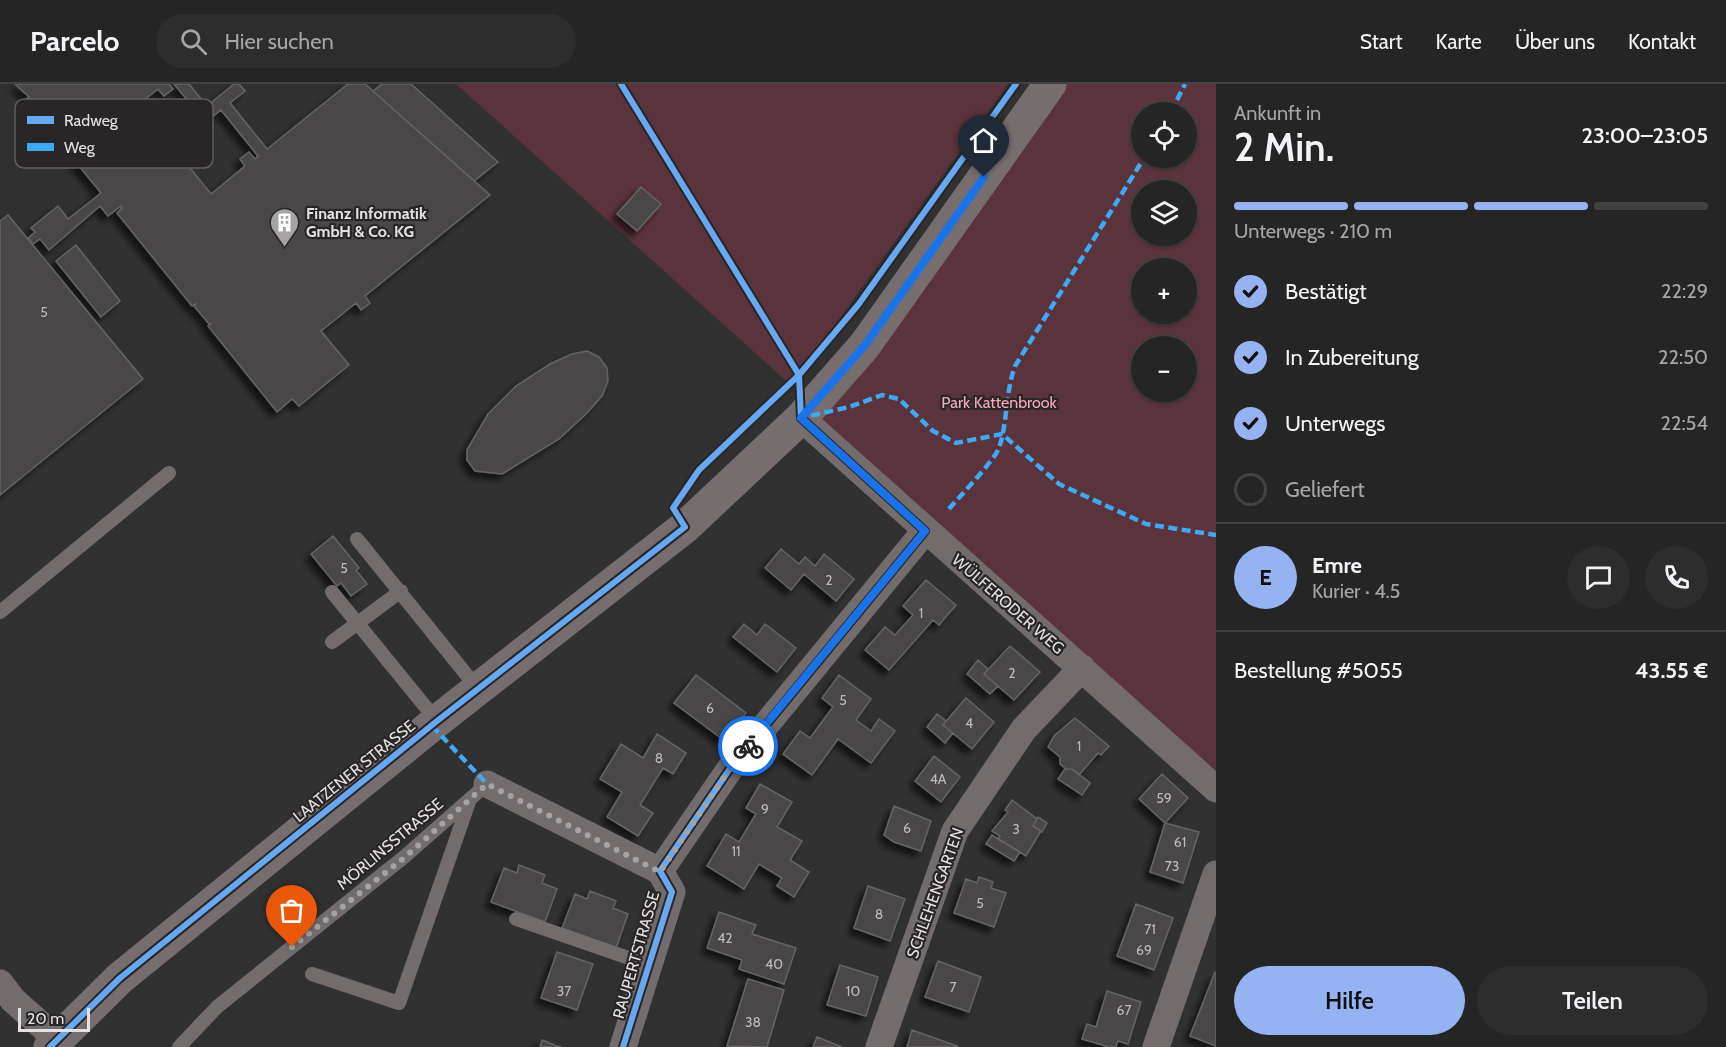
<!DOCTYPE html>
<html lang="de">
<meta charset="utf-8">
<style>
body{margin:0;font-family:Cabin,sans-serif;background:#2e2d2d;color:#f1f3f6;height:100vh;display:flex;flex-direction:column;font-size:22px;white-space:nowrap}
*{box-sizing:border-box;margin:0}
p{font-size:20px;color:#a4a5a7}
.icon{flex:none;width:33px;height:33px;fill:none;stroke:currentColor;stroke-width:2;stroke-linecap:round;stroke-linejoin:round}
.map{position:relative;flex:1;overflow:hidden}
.details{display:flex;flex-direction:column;background:#262525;width:510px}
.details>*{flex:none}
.buttons{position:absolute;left:1131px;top:18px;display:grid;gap:12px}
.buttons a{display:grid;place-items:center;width:66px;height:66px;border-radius:50%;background:#262525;box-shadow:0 2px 4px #0004,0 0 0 2px #424242;font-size:30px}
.scale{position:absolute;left:18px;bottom:15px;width:72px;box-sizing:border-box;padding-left:6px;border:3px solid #e3e1e1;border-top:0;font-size:16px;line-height:21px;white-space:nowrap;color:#e3e1e1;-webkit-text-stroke:4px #292627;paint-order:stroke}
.pin{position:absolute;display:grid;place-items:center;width:51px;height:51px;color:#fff;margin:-62px -26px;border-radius:50% 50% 50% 0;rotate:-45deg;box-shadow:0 0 6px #0007}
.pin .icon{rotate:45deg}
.courier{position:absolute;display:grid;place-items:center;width:60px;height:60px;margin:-30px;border:4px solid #1a73e8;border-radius:50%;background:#fff;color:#222;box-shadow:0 2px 8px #0007}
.head em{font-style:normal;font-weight:600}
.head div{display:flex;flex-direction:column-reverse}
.head{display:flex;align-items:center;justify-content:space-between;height:102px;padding:0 18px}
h1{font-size:39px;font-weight:600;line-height:45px}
.bar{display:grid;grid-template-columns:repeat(4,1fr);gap:9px 6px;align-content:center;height:72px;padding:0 18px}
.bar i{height:8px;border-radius:4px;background:#424242}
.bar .active{background:#95b2f1}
.bar p{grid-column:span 4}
.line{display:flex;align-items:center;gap:15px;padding:0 18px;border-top:2px solid #424242}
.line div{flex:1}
.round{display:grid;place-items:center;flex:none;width:63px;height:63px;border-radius:32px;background:#2e2d2d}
ol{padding:0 18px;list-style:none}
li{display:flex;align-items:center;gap:18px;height:66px}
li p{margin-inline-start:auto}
li .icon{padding:6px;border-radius:50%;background:#95b2f1;color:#111;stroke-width:4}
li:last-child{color:#a4a5a7}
li i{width:33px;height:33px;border:3px solid #424242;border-radius:50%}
.button{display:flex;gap:12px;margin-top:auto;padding:12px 18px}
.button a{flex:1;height:69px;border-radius:36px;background:#95b2f1;color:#111;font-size:24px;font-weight:600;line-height:69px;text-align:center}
.button a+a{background:#2e2d2d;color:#f1f3f6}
header{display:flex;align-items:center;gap:36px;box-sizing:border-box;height:84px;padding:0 30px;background:#262525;border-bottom:2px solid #424242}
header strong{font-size:28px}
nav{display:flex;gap:33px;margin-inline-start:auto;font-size:21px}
.search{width:420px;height:54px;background:#2e2d2d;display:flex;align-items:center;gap:15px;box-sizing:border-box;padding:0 21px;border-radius:33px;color:#a4a5a7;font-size:22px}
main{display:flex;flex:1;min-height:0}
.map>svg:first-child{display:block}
</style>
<header>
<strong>Parcelo</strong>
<div class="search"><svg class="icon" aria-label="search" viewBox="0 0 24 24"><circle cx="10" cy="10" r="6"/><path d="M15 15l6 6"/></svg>Hier suchen</div>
<nav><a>Start</a><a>Karte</a><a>Über uns</a><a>Kontakt</a></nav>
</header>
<main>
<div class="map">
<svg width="1216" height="963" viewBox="0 0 1216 963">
<defs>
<filter id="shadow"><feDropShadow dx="-5.5" dy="5.5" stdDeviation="3" flood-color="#0009"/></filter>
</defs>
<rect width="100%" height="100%" fill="#323131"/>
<path fill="#5b333c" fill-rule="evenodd" d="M456 0H1008L799 291 793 303Z
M1050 0H1216V698L801 334ZM1142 28H1186V74H1142ZM1142 106H1186V152H1142ZM1142 184H1186V230H1142ZM1142 262H1186V308H1142Z"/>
<path fill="#484747" stroke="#656464" stroke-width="1.5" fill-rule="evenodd" filter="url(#shadow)" d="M15 0H169L173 5 164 12 158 5 139 20 166 54 198 29 174 0H189L207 22 234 0H239L245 7 230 19 267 65 348 0H365L490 111 365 212 370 219 361 226 356 219 321 247 349 281 299 322 292 315 277 328 208 242 212 239 209 240 194 222 196 219 192 222 117 129 122 124 121 122 108 132 100 122 49 166 40 155 33 160 28 154 35 148 31 144 58 122 68 135 101 109 25 16 29 13ZM221 26 258 72 255 75 249 68 240 75 245 82 211 110 174 64Z
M382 0H411L498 78 474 97 373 7Z
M641 103 661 120 637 147 617 130Z
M8 131 143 295 0 411V137Z
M76 161 120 217 101 233 56 177Z
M587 267 599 273 607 284 608 297 602 312 586 330 559 355 502 390 475 387 467 376V366L488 330 516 302 550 280 572 270Z
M333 452 359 484 356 486 367 500 351 512 341 499 337 502 311 470Z
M781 465 799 480 805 473 815 482 824 470 854 495 836 517 804 490 791 506 765 484Z
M926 496 956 521 939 541 933 536 889 586 865 566 885 543 895 551 913 531 903 522Z
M744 540 757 551 765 540 796 564 777 588 733 553Z
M1010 562 1040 588 1014 616 984 590Z
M978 576 988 585 984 590 998 602 990 610 967 590Z
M696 591 746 629 725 657 674 619Z
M839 591 871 615 856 636 871 647 879 635 895 647 871 679 838 655 812 691 783 670 800 647 810 654 833 623 822 614Z
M966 614 994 638 972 665 943 641Z
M937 630 946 637 943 641 953 649 945 659 927 643Z
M1075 634 1109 662 1101 671 1098 669 1079 691 1072 685H1066L1060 680V673L1048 663 1054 652Z
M657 650 686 669 673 690 663 684 640 721 653 729 638 752 607 733 622 708 600 695 621 660 643 674Z
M934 672 960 693 941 718 915 697Z
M1065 685H1072L1090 699 1082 711 1058 695Z
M1162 690 1188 714 1165 739 1139 715Z
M760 700 792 718 777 743 802 757 790 776 809 788 794 813 777 802 782 794 759 780 744 805 707 782 726 750 739 758 756 730 746 724Z
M1012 716 1037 735 1033 742 1041 747 1026 772 998 755 1000 752 992 747 1008 728 1005 726Z
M894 722 931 737 921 767 894 758 884 751Z
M1038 733 1047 739 1042 748 1033 742Z
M1165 739 1199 748 1183 799 1150 788Z
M992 751 1020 768 1014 777 986 760Z
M519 781 545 791 542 799 557 805 545 838 491 818 504 784 517 789Z
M979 793 993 798 991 804 1006 809 994 843 954 829 966 795 977 799Z
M868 802 905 815 890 857 854 844Z
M590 807 616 817 613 824 628 830 616 864 562 844 575 810 587 815Z
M1136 820 1173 834 1154 886 1117 872Z
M719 828 756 841 752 850 796 864 784 900 739 885 742 876 707 864Z
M557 868 593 880 577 926 541 914Z
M938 877 981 893 969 928 925 913Z
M840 881 878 893 866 932 827 921Z
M1215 888 1216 889V962L1190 952Z
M748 895 784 906 767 963 727 962Z
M1107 907 1141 918 1128 960 1118 957 1116 963H1109L1082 955 1087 940 1096 943Z
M912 946 957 962V963H907Z
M817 953 842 963H813Z
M542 956 557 962 562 963H540Z"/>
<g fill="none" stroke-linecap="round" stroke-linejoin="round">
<path stroke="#736c6d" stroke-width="14" d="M357 455 478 605
M332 508 437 637
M0 528 169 389
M332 558 401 507
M516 835 649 881
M312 890 399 919 470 715
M179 963 217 923 404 773 487 700"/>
<path stroke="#736c6d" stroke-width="27" d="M801 334 1216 705
M487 700 660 787 672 808 623 963
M660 787 729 686 925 447
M0 899 13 916 57 955
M879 963 955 747 1024 645 1082 584
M1156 963 1216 790"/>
<path stroke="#766d6f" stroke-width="33" d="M50 963 120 894 437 637 685 443 801 334 865 261 1050 0"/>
<path stroke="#3fa9f5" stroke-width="4.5" stroke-dasharray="9 4.5" stroke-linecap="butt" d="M1171 28 1185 0
M801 331V334L849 323 882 311 899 315 933 347 956 359 1002 350 1059 400 1146 440 1216 451
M949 425C960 412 994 377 999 364 1008 337 1005 310 1015 282L1144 74
M432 642 487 700"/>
<defs>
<path id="cycleway" d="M621 0 799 291 801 334 925 447 729 686 660 787 672 808 623 963
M50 963 120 894 437 637 685 443 673 424 699 386 799 291 858 221 1016 0"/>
</defs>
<use href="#cycleway" stroke="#292627" stroke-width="10"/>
<use href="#cycleway" stroke="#66a8f1" stroke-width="6"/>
</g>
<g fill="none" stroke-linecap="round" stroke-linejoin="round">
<path stroke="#a5a3a3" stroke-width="6" stroke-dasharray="0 10.8" d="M292 863 404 774 487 700 660 788 729 686 748 662"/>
<path stroke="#1a73e8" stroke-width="8" d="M748 662 925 447 801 334 865 261 984 93"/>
</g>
<defs>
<symbol id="building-pin" viewBox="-11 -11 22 30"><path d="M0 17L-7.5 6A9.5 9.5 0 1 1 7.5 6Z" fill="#a5a3a3" stroke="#292627"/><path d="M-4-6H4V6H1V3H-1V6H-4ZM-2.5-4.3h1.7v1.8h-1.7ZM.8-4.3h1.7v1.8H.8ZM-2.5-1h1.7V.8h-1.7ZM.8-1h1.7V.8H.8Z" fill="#fff"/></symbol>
</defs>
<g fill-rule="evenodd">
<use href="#building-pin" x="268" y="122" width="33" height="45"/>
</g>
<g text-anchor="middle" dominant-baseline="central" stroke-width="4.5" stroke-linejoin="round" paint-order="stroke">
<g font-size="14" fill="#bcbaba">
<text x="44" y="228">5</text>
<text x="344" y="484">5</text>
<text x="829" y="496">2</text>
<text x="921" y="529">1</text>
<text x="1012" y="589">2</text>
<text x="843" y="616">5</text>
<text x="710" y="624">6</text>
<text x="969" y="639">4</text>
<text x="1079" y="662">1</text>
<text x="659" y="674">8</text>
<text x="938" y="695">4A</text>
<text x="1164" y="714">59</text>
<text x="765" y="725">9</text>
<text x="907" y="744">6</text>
<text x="1016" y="745">3</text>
<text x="1180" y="758">61</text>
<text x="736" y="767">11</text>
<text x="1172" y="782">73</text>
<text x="980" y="819">5</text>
<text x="879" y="830">8</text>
<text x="1150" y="845">71</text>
<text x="725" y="854">42</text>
<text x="1144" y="866">69</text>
<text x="774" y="880">40</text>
<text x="953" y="903">7</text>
<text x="564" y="907">37</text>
<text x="853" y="907">10</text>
<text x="1124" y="926">67</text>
<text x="753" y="938">38</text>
</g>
<g font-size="16" font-weight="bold" fill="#e3e1e1" stroke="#292627" text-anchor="start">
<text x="306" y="129">Finanz Informatik<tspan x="306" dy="18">GmbH &amp; Co. KG</tspan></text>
</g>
<g font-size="16" fill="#f6a9ba" stroke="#292627">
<text x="999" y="318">Park Kattenbrook</text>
</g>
<g font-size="16" fill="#e3e1e1" stroke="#292627">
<text transform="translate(1008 520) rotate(41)">WÜLFERODER WEG</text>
<text transform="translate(354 687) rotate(-39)">LAATZENER STRASSE</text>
<text transform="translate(390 760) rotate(-40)">MÖRLINSSTRASSE</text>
<text transform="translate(935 809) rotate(-70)">SCHLEHENGARTEN</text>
<text transform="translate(636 871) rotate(-74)">RAUPERTSTRASSE</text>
</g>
</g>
<rect x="15" y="15" width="198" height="69" rx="9" fill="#292627" stroke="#615e5f" stroke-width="1.5"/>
<rect x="27" y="32" width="27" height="8" fill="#66a8f1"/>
<rect x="27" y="59" width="27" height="8" fill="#3fa9f5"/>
<g font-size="16" fill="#e3e1e1">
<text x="64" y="42">Radweg</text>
<text x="64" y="69">Weg</text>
</g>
</svg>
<div class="buttons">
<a><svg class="icon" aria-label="locate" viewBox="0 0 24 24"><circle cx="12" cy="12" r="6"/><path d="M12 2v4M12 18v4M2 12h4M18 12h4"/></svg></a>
<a><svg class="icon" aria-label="layers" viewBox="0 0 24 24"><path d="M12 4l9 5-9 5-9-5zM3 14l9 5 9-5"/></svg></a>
<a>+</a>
<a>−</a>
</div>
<div class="scale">20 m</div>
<div class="pin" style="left:292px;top:863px;background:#ea580c"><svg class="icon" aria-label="bag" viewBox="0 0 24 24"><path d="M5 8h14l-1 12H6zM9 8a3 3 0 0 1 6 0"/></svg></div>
<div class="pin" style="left:984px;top:93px;background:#1f2937"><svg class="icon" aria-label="home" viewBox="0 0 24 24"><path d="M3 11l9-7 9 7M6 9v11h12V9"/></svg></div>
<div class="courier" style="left:748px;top:662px"><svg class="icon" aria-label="bike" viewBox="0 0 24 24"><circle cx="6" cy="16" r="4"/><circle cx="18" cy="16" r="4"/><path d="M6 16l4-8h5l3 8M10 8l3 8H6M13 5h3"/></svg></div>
</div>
<section class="details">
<div class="head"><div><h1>2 Min.</h1><p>Ankunft in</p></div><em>23:00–23:05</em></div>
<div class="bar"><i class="active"></i><i class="active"></i><i class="active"></i><i></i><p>Unterwegs · 210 m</p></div>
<ol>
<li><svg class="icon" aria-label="check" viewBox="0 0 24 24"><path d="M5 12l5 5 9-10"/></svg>Bestätigt<p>22:29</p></li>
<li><svg class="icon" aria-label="check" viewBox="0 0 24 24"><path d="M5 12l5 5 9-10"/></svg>In Zubereitung<p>22:50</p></li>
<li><svg class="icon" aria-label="check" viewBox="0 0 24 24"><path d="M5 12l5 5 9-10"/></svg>Unterwegs<p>22:54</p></li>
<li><i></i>Geliefert</li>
</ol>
<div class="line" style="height:108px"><b class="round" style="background:#95b2f1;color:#111">E</b><div><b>Emre</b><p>Kurier · 4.5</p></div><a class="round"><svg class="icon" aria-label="chat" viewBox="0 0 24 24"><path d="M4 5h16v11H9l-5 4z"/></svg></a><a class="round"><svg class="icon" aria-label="phone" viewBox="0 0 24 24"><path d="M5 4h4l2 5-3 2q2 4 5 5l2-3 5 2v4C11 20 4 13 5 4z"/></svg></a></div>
<div class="line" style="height:78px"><div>Bestellung #5055</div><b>43.55 €</b></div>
<div class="button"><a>Hilfe</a><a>Teilen</a></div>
</section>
</main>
